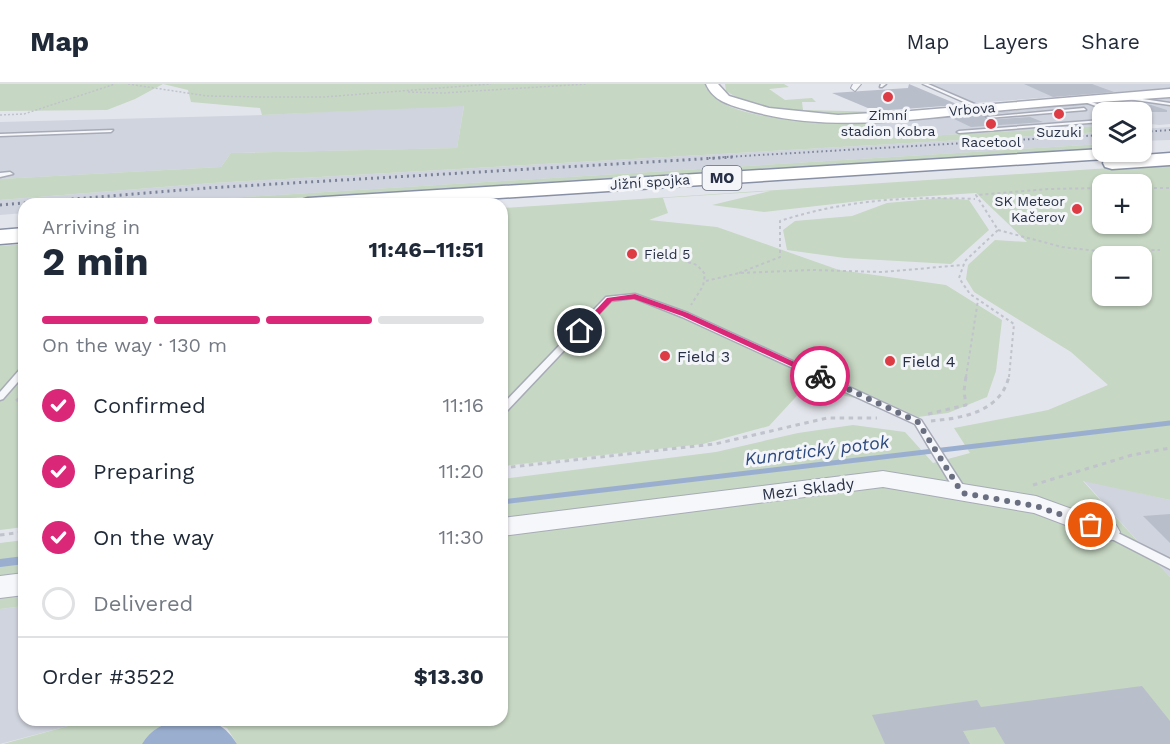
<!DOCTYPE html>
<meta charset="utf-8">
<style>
body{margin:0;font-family:"Work Sans",sans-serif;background:#f6f6f7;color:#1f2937;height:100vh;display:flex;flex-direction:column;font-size:22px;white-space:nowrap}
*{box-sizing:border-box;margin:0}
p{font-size:20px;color:#747a83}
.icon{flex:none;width:33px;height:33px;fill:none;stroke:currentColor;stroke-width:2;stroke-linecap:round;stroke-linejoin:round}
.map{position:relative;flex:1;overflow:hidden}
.details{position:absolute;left:18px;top:114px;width:490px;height:528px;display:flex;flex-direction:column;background:#fff;border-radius:18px;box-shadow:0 2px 4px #0004}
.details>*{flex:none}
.buttons{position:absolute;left:1092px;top:18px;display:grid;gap:12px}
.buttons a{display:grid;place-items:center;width:60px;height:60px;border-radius:12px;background:#fff;box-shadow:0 2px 4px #0004;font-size:30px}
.pin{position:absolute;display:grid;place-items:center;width:51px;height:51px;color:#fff;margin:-26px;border:3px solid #fff;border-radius:50%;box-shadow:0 2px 6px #0007}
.courier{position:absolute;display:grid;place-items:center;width:60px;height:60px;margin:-30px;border:4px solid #db2777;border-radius:50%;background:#fff;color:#222;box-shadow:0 2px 8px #0007}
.summary em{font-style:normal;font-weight:700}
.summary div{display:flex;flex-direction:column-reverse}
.summary{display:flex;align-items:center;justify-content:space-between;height:102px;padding:0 24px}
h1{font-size:39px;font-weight:700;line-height:45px}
.bar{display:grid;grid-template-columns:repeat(4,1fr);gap:9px 6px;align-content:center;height:72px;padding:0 24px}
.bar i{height:8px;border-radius:4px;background:#e0e1e3}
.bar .active{background:#db2777}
.bar p{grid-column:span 4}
.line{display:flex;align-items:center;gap:15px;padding:0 24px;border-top:2px solid #e0e1e3}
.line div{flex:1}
ol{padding:0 24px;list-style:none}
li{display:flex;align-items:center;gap:18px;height:66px}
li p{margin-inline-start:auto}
li .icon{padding:6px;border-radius:50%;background:#db2777;color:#fff;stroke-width:4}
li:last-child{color:#747a83}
li i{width:33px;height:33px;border:3px solid #e0e1e3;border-radius:50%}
header{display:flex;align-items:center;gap:36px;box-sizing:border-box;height:84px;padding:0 30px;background:#fff;border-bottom:2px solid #e0e1e3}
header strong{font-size:28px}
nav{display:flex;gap:33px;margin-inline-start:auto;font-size:21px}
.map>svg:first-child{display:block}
</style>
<header>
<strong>Map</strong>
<nav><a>Map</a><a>Layers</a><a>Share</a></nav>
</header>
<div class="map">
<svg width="1170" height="660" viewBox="0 0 1170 660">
<rect width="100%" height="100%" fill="#e3e5ec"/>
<path fill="#d0d4de" d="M931 0H1170V4L974 19Z
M1170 12V40L1159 41 1142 39V28H1102V42L892 54 870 40Z
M464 21 457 64 231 69 221 83 0 95V38L262 31Z
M1170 43V56L1142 57V45Z
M1102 48V60L132 120H24V129L0 131V116L213 99Z
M1083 396 1170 416V493Z
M24 522V636H75L72 641 0 660V525Z"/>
<path fill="#c6d7c3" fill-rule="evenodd" d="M0 0H706V4C710 8 714 14 719 17 767 46 875 35 931 33L871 40 892 54 1102 42V48L213 99 0 116V95L221 83 231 69 457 64 464 22 262 31 260 24 191 18 188 6 163 0 135 15 107 26 0 27Z
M725 0H784L789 3 769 5 785 16 812 14 816 18H802L803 26 888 28C848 37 759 30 726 7Z
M1102 60V64L1087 65 193 120H132Z
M1170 69 1163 72 415 120H379Z
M1170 80V416L1083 397 1170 493V660H237L227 644 206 636H502L503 395 716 368 798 349 853 341 905 348 933 379 970 369 954 344 1048 326 1108 301 1071 268 974 208 966 195 968 181 995 156 1027 158 976 109 869 116 764 128 712 121 770 107 663 114 668 129 649 136 717 143 839 186 946 201 1002 236 996 287 987 313 948 329 918 333 868 310 864 316 805 303 769 342 703 360 503 382V124ZM1102 100H1142V140H1102ZM1102 172H1142V212H1102Z
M943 114 969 116 989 146 951 180 845 174 787 166 783 146 795 137 852 132 887 119Z
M24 160V443L0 446V162Z
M24 456V522L0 525V459Z
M75 636H180C164 639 151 645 142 660H3L72 641Z"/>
<path fill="#9aafd0" d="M180 636C208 636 221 635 237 660H142C151 645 164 639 180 636Z"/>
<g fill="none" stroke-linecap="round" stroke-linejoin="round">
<path stroke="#9aafd0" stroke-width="5" d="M502 418 1170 339"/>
<path stroke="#9aafd0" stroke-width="8" d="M0 479 24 476"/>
</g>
<path fill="#b9becb" d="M909 0 959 21 875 27 832 9 908 4Z
M1024 0H1092L1114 8 1053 13Z
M1133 18 1151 21 1167 26V28H1130L1104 20Z
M1017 27 986 31 984 34 988 36 1030 33 1043 38 971 43 952 34Z
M1170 430V459L1143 432Z
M1142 602 1170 637V660H1005L995 643 963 647 970 660H885L872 631 977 616 981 623Z"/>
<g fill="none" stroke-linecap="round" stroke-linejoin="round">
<defs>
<path id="lane" d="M881 0H886L882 3H880Z
M923 0H928L986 25 982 26Z
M1129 13 1170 19V21L1128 15Z
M1083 15 1117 27V28H1112L1082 17Z
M1084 24 1086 26 988 34 986 33Z
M1102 36V38L959 49 957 48 959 47Z
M113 46 111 48 0 52V50Z
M0 89 10 88 13 90 0 93Z
M635 210 688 229 921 336 966 406 967 409 966 412 962 413 958 412 915 340 682 233 634 214 611 217 505 329 502 330V321L606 213Z
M24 283V291L3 315 0 316V308L21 284Z
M1108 444 1170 475V485L1104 451 1103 448 1104 445Z"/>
<path id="street" d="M853 0H861L855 7 851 4Z
M883 387 1036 412 1116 441 1120 448 1116 455 1108 457 1034 429 883 403 502 452V434Z
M24 489V511L0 514V492Z"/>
<path id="secondary" d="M706 0H718L729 12 769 24 838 31 911 27 1170 5V13C1118 17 1067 20 1015 25 926 33 834 51 747 26 730 21 713 17 706 0Z"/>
<path id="highway" d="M1142 64 1145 68 1143 71 1170 69V81L1112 85 1105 83 1103 79 1105 75 407 120H297L301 116 308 114 1102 65V68H1142Z
M24 144V158L0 160V146Z"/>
</defs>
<use href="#lane" stroke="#a7abb7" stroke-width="3"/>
<use href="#street" stroke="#a7abb7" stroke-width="2"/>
<use href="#secondary" stroke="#a7abb7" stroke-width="3"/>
<use href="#highway" stroke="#8890a5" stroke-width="3"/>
<path stroke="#c0c3cb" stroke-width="1.5" stroke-dasharray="2 2" stroke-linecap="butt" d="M128 0 207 12 265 13H324L491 0
M408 8 444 9 586 0
M0 31 24 30 115 0"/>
<path stroke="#c0c3cb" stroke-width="2" stroke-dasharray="3 3" stroke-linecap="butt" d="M1142 104H1170
M998 146 1062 163 1098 167 1160 166
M688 178 697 181 705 190 703 202 691 221
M739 189 780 173V137C844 116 908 112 975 115
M706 197 739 189 812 186 882 188 963 181
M966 293 978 216
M1009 293 1014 240 970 210 959 194 965 177 998 146 976 111 1048 105 1102 104"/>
<path stroke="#c0c3cb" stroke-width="3" stroke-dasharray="4.5 4.5" stroke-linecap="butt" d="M16 317 24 310
M928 330 966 321 964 307 966 292
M931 337C963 334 1001 328 1009 292
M502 384 715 360 827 334H877
M1033 401 1132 371 1170 364
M0 451 24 448"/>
<use href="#lane" fill="#f6f7fa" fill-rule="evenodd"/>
<use href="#street" fill="#f6f7fa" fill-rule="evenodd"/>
<use href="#secondary" fill="#fff" fill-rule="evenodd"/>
<use href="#highway" fill="#fff" fill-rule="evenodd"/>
<path stroke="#7a8298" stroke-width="2" stroke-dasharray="1.5 3" stroke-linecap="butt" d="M1142 48 1170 46
M709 74 1102 51"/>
<path stroke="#7a8298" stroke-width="3" stroke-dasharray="2 4" stroke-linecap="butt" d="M0 121 207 104 734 73"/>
</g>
<path fill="#db2777" d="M635 210 688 229 825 292 817 294 682 232 634 215 612 217 583 248 576 247 607 214Z"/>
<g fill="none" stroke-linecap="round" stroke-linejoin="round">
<path stroke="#696f81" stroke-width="6" stroke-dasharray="0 10.8" d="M820 292 918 338 962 409 1036 422 1091 441"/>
</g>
<g fill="#dd3c44" stroke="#f3f5f9" stroke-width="2">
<circle cx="888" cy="13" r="6"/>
<circle cx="1059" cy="30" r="6"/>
<circle cx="991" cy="40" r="6"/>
<circle cx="1077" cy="125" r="6"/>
<circle cx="632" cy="170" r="6"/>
<circle cx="665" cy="272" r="6"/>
<circle cx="890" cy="277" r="6"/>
</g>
<g text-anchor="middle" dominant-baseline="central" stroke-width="6" stroke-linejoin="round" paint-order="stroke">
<g font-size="14" fill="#283047" stroke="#f3f5f9">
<text transform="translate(972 25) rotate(-5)">Vrbova</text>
<text transform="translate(650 98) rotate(-4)">Jižní spojka</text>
</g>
<g font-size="14" fill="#283047" stroke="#f3f5f9">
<text x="888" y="31">Zimní<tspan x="888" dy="16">stadion Kobra</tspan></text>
<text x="1059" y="48">Suzuki</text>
<text x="991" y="58">Racetool</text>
<text x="1065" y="117" text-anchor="end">SK Meteor<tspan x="1065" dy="16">Kačerov</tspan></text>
<text x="644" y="170" text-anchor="start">Field 5</text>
</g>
<rect fill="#f3f5f9" stroke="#656b7c" stroke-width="1.5" x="702.5" y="82" width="39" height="24" rx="4.5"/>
<g font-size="15" font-weight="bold" fill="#283047">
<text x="722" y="94">MO</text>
</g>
<g font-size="16" fill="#283047" stroke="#f3f5f9" text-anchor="start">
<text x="677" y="272">Field 3</text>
<text x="902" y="277">Field 4</text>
</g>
<g font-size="16" fill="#283047" stroke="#f3f5f9">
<text transform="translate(808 405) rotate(-7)">Mezi Sklady</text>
</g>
<g font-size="18" font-style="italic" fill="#2d4a7f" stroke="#f3f5f9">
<text transform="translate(817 366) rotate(-7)">Kunratický potok</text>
</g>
</g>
</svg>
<div class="buttons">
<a><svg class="icon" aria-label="layers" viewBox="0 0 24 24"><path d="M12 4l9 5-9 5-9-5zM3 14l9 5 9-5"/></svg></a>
<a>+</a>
<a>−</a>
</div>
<div class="pin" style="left:1091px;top:441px;background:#ea580c"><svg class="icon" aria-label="bag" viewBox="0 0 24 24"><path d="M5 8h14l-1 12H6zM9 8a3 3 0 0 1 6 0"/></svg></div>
<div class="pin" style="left:580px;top:247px;background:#1f2937"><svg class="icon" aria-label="home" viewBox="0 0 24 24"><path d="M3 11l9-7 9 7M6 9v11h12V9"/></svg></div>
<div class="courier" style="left:820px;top:292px"><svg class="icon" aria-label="bike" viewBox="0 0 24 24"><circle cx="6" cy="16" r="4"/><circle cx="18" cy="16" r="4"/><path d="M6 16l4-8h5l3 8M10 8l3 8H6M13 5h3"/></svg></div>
<section class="details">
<div class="summary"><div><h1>2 min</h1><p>Arriving in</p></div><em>11:46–11:51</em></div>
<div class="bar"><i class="active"></i><i class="active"></i><i class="active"></i><i></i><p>On the way · 130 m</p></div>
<ol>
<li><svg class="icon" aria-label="check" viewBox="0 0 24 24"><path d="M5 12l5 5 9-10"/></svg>Confirmed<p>11:16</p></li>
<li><svg class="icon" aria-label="check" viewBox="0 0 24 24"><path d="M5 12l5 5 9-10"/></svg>Preparing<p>11:20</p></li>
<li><svg class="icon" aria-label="check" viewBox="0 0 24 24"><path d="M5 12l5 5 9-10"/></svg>On the way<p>11:30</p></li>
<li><i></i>Delivered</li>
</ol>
<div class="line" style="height:78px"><div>Order #3522</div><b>$13.30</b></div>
</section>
</div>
